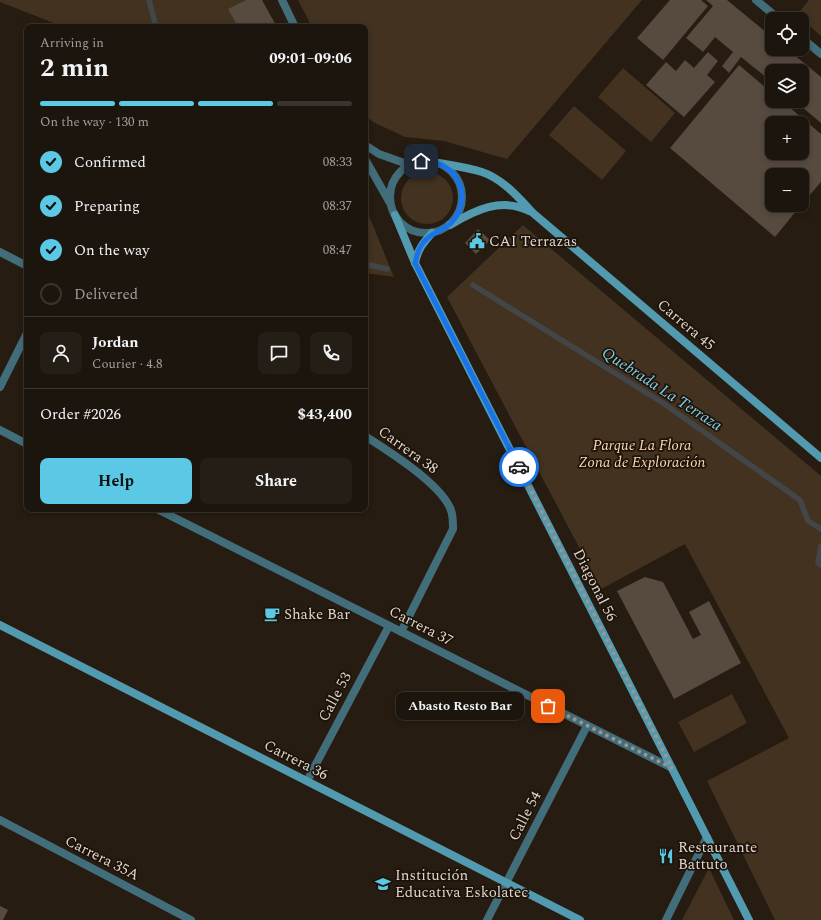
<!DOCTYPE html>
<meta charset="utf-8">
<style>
body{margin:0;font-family:Spectral,serif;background:#251e16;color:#f1f3f6;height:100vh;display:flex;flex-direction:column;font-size:15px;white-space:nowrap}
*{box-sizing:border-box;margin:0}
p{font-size:13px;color:#a09f9d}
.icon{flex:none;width:22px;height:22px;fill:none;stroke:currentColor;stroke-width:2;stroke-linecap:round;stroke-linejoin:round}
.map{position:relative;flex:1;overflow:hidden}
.drawer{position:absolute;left:24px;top:24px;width:344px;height:488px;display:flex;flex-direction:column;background:#1c150d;border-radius:8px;box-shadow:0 2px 6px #0003,0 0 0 1px #3a342e}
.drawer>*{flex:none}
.buttons{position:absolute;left:765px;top:12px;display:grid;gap:8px}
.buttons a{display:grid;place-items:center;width:44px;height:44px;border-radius:8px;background:#1c150d;box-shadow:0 2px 6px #0003,0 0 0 1px #3a342e;font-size:20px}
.pin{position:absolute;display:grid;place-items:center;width:34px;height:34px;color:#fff;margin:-17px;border-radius:8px;box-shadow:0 2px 6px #0006}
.courier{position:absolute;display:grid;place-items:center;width:40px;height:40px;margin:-20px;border:3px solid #1a73e8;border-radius:50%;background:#fff;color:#222;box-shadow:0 1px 5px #0007}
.bubble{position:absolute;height:28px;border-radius:8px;background:#1c150d;box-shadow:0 2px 6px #0003,0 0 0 1px #3a342e;font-size:13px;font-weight:700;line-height:28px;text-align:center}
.summary em{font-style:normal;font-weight:700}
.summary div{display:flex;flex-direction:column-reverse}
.summary{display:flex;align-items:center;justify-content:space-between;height:68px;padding:0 16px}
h1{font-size:26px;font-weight:700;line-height:30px}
.bar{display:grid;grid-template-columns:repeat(4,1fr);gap:6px 4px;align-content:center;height:48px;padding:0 16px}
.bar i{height:5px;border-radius:3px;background:#3a342e}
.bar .active{background:#5bc8e6}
.bar p{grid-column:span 4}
.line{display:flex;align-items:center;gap:10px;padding:0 16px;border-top:1px solid #3a342e}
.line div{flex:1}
.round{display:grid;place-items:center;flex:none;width:42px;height:42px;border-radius:8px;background:#251e16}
ol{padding:0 16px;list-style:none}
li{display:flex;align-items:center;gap:12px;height:44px}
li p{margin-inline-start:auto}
li .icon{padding:4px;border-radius:50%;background:#5bc8e6;color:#111;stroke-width:4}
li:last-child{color:#a09f9d}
li i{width:22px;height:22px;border:2px solid #3a342e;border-radius:50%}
.primary-button{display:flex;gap:8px;margin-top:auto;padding:8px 16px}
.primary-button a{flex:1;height:46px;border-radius:8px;background:#5bc8e6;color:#111;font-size:16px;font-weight:700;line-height:46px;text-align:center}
.primary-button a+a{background:#251e16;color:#f1f3f6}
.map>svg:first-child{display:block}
</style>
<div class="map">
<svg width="821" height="920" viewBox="0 0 821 920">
<rect width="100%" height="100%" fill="#261c11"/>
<path fill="#433220" d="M0 0H246L229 10 238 27H64L0 2Z
M298 0H642L507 159 444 141 405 137 373 122 365 114V27H312Z
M809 0H821V36L797 15Z
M623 68 675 113 651 142 598 97Z
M574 106 626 151 602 180 549 135Z
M401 198a26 26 0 1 1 52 0a26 26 0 1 1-52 0Z
M365 206 394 277 365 273Z
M523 225 821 476V920H775L707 781 789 738 685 544 601 589 447 297Z
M732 694 747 723 694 752 678 722Z
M709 868 734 920H682Z"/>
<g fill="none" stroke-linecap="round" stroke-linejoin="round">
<path stroke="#434649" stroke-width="5.5" d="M149 0 156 27
M365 264 387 269
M473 285 663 403 800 500 808 521 821 529
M821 546 818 563 821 565"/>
</g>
<path fill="#574a3f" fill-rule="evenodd" d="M246 0H262L277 27H238L228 9Z
M670 0H701L708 6 663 60 637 38Z
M706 0H727L772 37V49H787L821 77V123L795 101H802V71H772V82L741 57 729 73 722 66 733 52 715 37 703 52 686 38 713 6Z
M708 52 718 61 707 75 715 82 684 117 646 85 666 62 676 71 685 60 694 68Z
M739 65 772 93V101H782L821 134V182L802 204V175H772V205H801L775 237 670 148ZM772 123H802V153H772Z
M478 229 490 240 476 254 465 243Z
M645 577 663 582 693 639 701 635 689 612 709 601 741 663 674 699 617 591Z
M0 906 8 910 3 920H0Z"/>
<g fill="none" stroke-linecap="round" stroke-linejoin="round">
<path stroke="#426d7a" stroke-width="8" d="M282 0 295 27
M756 0 779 19
M802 38 821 54
M365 145 379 154 410 165
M365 159 390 203
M390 197a36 36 0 1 1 72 0a36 36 0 1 1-72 0Z
M0 252 27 266
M0 387 27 333
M0 430 27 444
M365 436C388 451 447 487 452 514 453 519 453 524 453 529L401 632
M157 509 672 768
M307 781 389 626
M0 820 191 920
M487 920 587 726
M666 920 707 837"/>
<path stroke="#529aaf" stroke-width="8" d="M433 162C449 165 466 167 482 172 503 179 519 198 533 213L821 458
M395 215 415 263 749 920
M450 225C475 210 501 197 529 211
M415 263C418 249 423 243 432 233
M0 625 580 920"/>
</g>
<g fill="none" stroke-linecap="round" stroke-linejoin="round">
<path stroke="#9e958c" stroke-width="4" stroke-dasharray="0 7.2" d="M519 467 672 768 548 706"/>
<path stroke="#1a73e8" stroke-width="5" d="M421 161C436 162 449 165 457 179 466 193 462 213 450 224 441 232 431 232 423 243 418 249 417 255 415 263L519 467"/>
</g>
<defs>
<symbol id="civic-bare" viewBox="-9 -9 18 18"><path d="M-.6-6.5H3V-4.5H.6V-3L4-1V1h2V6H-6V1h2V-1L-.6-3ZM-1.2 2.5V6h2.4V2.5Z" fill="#5bc8e6" stroke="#1d1309" stroke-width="2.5" paint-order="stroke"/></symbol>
<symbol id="cafe-bare" viewBox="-9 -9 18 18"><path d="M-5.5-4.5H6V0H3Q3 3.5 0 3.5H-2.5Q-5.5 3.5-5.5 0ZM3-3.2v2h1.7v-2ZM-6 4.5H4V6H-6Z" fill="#5bc8e6" stroke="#1d1309" stroke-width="2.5" paint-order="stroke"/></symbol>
<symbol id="restaurant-bare" viewBox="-9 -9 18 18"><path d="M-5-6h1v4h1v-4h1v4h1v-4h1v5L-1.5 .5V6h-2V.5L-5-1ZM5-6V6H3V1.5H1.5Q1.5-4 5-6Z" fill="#5bc8e6" stroke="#1d1309" stroke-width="2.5" paint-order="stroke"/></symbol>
<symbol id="school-bare" viewBox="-9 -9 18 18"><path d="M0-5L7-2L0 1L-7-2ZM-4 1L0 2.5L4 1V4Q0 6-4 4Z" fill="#5bc8e6" stroke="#1d1309" stroke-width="2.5" paint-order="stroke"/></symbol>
</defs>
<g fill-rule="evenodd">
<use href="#civic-bare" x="466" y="230" width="22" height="22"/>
<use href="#cafe-bare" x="261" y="603" width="22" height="22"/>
<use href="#restaurant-bare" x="655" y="845" width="22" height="22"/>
<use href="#school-bare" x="372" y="873" width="22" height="22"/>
</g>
<g text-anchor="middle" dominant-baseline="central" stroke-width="3.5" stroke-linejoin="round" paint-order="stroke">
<g font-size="15" fill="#ded6cf" stroke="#1d1309" text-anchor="start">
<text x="489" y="241">CAI Terrazas</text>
<text x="284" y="614">Shake Bar</text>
<text x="678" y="847">Restaurante<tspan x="678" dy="17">Battuto</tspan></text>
<text x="395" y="875">Institución<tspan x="395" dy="17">Educativa Eskolatec</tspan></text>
</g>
<g font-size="15" fill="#ded6cf" stroke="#1d1309">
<text transform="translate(686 325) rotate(40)">Carrera 45</text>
<text transform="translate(408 450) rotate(36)">Carrera 38</text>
<text transform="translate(595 585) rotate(63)">Diagonal 56</text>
<text transform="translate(421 626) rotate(27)">Carrera 37</text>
<text transform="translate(335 697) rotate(-62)">Calle 53</text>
<text transform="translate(296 760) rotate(27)">Carrera 36</text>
<text transform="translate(525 816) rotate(-63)">Calle 54</text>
<text transform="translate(102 858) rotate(27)">Carrera 35A</text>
</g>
<g font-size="15" font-style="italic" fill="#fed5ae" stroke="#1d1309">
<text x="642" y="445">Parque La Flora<tspan x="642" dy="17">Zona de Exploración</tspan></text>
</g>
<g font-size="16" font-style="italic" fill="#7fcfe8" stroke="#1d1309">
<text transform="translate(662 389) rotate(33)">Quebrada La Terraza</text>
</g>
</g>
</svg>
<div class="buttons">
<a><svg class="icon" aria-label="locate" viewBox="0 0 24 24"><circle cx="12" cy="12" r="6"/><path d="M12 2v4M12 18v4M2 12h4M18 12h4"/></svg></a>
<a><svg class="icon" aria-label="layers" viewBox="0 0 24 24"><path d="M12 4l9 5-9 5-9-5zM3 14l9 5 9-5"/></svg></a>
<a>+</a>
<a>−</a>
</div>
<div class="pin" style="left:548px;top:706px;background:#ea580c"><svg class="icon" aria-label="bag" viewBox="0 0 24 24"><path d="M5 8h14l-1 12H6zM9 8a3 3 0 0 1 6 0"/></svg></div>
<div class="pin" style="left:421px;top:161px;background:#1f2937"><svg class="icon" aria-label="home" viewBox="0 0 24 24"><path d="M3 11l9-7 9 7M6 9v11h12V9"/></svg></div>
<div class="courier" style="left:519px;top:467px"><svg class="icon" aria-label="car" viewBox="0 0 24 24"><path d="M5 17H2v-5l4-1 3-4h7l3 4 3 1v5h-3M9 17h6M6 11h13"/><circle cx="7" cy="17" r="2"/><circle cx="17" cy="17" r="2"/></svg></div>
<div class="bubble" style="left:396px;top:692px;width:128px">Abasto Resto Bar</div>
<section class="drawer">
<div class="summary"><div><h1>2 min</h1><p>Arriving in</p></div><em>09:01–09:06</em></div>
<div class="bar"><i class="active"></i><i class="active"></i><i class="active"></i><i></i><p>On the way · 130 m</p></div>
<ol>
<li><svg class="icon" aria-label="check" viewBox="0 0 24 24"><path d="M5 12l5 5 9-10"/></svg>Confirmed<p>08:33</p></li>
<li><svg class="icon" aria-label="check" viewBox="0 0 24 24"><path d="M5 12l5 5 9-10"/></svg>Preparing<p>08:37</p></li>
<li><svg class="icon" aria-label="check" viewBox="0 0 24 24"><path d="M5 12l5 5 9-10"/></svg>On the way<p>08:47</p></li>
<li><i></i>Delivered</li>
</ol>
<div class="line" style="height:72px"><a class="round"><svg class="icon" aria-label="person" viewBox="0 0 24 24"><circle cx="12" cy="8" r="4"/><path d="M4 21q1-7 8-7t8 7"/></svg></a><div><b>Jordan</b><p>Courier · 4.8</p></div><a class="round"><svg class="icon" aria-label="chat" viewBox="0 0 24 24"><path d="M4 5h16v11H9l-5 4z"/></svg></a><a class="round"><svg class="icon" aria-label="phone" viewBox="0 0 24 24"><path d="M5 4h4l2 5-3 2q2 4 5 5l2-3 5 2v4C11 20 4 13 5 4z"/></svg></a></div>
<div class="line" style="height:52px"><div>Order #2026</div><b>$43,400</b></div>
<div class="primary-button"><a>Help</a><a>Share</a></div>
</section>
</div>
